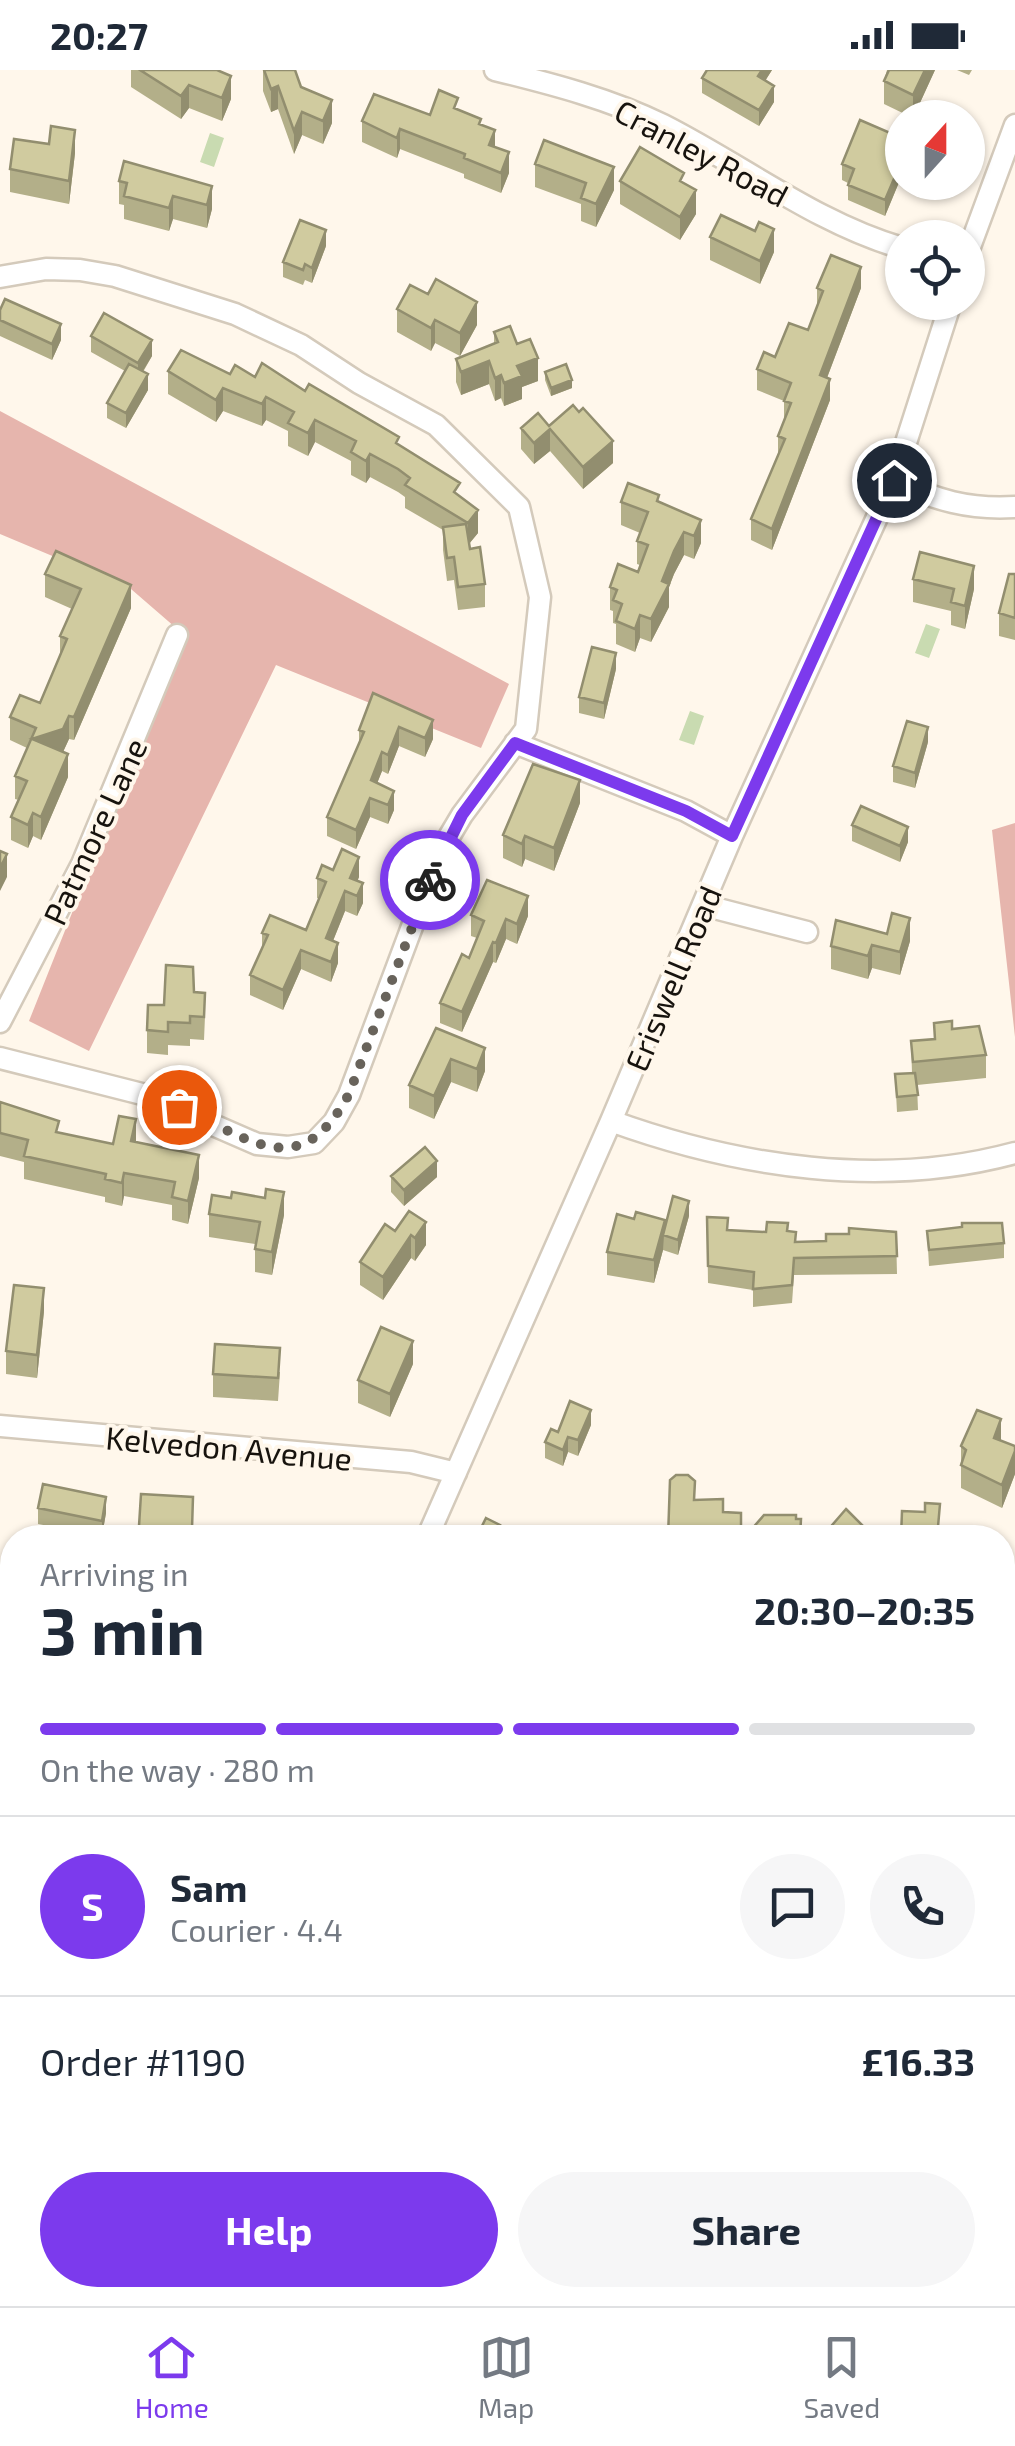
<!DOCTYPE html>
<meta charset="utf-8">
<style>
body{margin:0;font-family:"Exo 2",sans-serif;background:#f6f6f7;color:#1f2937;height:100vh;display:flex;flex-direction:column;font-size:38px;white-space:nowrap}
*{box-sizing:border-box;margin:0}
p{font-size:32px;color:#747a83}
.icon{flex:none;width:55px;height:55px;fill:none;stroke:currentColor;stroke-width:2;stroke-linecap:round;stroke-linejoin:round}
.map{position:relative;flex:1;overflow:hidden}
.sheet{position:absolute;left:0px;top:1455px;width:1015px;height:782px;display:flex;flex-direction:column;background:#fff;border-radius:40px 40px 0 0;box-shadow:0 2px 8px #0004}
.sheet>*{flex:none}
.needle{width:65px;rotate:21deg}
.buttons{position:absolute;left:885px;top:30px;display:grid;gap:20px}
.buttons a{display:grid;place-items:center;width:100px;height:100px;border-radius:50%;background:#fff;box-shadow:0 2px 8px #0004;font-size:50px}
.pin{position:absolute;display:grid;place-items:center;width:85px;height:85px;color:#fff;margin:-42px;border:5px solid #fff;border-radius:50%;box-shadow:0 2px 10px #0007}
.courier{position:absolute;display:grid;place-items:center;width:100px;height:100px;margin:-50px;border:8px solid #7c3aed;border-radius:50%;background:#fff;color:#222;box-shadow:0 2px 12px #0007}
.overview em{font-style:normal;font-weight:700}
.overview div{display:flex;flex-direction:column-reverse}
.overview{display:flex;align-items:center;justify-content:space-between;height:170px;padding:0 40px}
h1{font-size:65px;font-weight:700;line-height:75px}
.bar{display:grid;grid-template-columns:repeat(4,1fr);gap:15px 10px;align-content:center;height:120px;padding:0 40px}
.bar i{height:12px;border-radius:8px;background:#e0e1e3}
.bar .on{background:#7c3aed}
.bar p{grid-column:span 4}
.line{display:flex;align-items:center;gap:25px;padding:0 40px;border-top:2px solid #e0e1e3}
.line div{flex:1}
.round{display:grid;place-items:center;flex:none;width:105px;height:105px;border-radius:52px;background:#f6f6f7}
.button{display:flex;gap:20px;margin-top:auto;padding:20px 40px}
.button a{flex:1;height:115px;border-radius:60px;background:#7c3aed;color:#fff;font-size:40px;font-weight:700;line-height:115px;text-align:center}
.button a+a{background:#f6f6f7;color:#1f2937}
.status{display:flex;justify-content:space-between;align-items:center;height:70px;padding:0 50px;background:#fff;direction:ltr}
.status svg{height:28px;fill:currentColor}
.menu{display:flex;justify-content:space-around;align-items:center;height:140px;border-top:2px solid #e0e1e3;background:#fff;font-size:28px;color:#747a83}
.menu a{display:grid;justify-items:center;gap:5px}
.menu .on{color:#7c3aed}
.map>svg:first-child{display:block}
</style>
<div class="status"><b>20:27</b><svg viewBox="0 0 49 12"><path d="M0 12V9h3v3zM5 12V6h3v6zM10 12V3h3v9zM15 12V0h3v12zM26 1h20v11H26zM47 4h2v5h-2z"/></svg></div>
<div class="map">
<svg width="1015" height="2236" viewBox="0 0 1015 2236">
<rect width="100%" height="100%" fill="#fff7eb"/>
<path fill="#f1c8c2" d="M1003 2136H1015V2236H834L836 2225H1002Z"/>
<path fill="#e6b5ad" d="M0 341 509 614 481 678 276 595 89 981 29 951 183 564 131 519 0 464Z
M1015 753V967L992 760Z
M1002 1577H1015V2017L1003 2027Z
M0 1582H12V1653L0 1650Z
M1003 2178 1015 2180V2236H967L966 2225H1002Z
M12 2193V2225H836L834 2236H0V2195Z"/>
<path fill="#c9dbb1" d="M210 63 224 68 214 97 200 92Z
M926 554 940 559 929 588 915 583Z
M690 641 704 646 694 675 679 670Z"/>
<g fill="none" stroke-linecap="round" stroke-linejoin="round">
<defs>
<path id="lane" d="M1002 1804 1015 1784
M1002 1917 1015 1922"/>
<path id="street" d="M495 0C552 14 610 29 663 55 744 96 816 153 902 178
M968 182 1015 55
M0 207 46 199 80 200 115 206 235 244 301 275 359 313 436 355 519 437 540 527 526 659 462 745 440 782 349 1025 334 1052 314 1073 288 1077 257 1074 142 1024 0 988
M894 410C934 430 970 440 1015 437
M515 673 686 741 732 766
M703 835 807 862
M0 952 82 794 177 565
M611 1051C738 1097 882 1119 1015 1083
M0 1356 411 1392 456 1403
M427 1468 611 1051 732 766 894 410 951 232
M405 2225 406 2236"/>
<path id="secondary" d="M1002 1566H1015
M0 1572H12"/>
</defs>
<use href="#lane" stroke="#d4cabb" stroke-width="15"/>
<use href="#street" stroke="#d4cabb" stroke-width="25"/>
<use href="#secondary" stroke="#d4cabb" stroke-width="35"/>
<use href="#lane" stroke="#fff" stroke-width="10"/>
<use href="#street" stroke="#fff" stroke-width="20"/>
<use href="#secondary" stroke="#f8d7bb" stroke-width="30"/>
</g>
<path fill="#b3af89" d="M131 0H217L231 29 222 51 189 38 181 49 131 17Z
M263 0 301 17 332 53 323 74 302 65 294 84 278 39 271 42 263 21Z
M707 0H772L765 11 774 32 759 56 702 23V8Z
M887 0H935L913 48 884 34V11Z
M957 0H972L969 5Z
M458 40 481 55 509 103 501 123 464 108V104L400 79 397 88 362 72V51L430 45Z
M902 68V105L885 146 848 130V113L842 110V94Z
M49 74 75 83 69 134 10 122V99Z
M535 94 614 120 596 157 581 151V134L535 117Z
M119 111 212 116V139L207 158 173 149 169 161 124 149V135L119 134Z
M620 111 684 113 696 144 680 170 620 134Z
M710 167 774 182 760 214 710 190Z
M326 176 312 213 305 210 303 215 283 207V192Z
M817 218H861L827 308 830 330 772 480 751 470V449L778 386V366L784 350V331L757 320V299L775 287 808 260 817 236Z
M397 239 477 255 460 286 435 273 431 281 397 262Z
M0 240 61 270 52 290 0 266Z
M494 262 517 274 538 311 522 317V329L504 336 501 328 495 331 489 314 461 325 456 312V289L494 274Z
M91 266 152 286 143 302 148 320 126 358 107 348V333L125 301 91 282Z
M168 301 255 307 305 321 399 375 460 426 478 463 469 474 485 514V537L458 540 454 510 447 511 443 480V460L405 438V427L398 422 370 407 366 413 351 405V391L315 372 308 386 288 376V361L266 350 262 356 223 341 216 352 168 324Z
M545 302 572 318 551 326 545 310Z
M579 342 613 393 583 419 550 381 534 394 521 379V358L549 356Z
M621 432H659L701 450V473L694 489 684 485 674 504 669 517V537L651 572 640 568 635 582 616 574V554L613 553V541L610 540V517L638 502 640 495 637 494V471L640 463 621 455Z
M45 504 131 538 74 670 69 669 63 682 68 707 41 770 33 766 28 778 11 770V747L19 730 15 729V706L27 678 10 670V647L40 633 60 586V566L72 539 45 527Z
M1015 504V570L999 566V543Z
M913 509 974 519 965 559 951 555V541L913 532Z
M616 599 604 649 579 643V627Z
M373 623 433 669 425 687 399 676 388 704 382 701 377 713 394 740 388 754 370 747 356 779 327 766V747L359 674V660Z
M928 672 915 718 893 712V696Z
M580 733 554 801 525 789 522 797 503 788V765Z
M852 755 908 772 900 792 852 771Z
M333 800 359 807 357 811 363 833 357 846 345 841 333 871 338 893 331 912 301 899 283 940 250 925V905L262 878V863L306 860 319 829 317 828V808Z
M471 845 528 846 517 874 506 869 496 893 493 892 462 962 440 953V933L469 888 477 868 471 866Z
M910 871 900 905 872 898 868 909 831 899V876Z
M194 922 205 946 204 970 190 969V976L168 975V985L147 983V960L164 935Z
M934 953 952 959 986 985V1008L917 1015 918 1040 897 1042 895 1004 912 1003 911 971 934 969Z
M436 958 485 1001 477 1022 451 1012 434 1049 409 1038V1015Z
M0 1032 59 1062 113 1074 136 1072 199 1108 188 1154 172 1150V1135L124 1126 122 1136 105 1132V1127L24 1109V1092L0 1086Z
M391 1106 437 1107 404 1136 391 1122Z
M409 1141 426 1175 415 1191 411 1188 383 1230 360 1215V1192L395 1161Z
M209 1144 284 1145 272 1205 255 1202V1174L209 1167Z
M689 1146 678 1185 663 1180 654 1213 607 1205V1182Z
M707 1147 728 1160 766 1162 788 1161 796 1172 826 1171 849 1164 896 1162 897 1204 794 1205 792 1233 753 1237V1220L708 1213Z
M927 1161 1004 1173V1188L929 1196Z
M44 1241 37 1308 6 1304V1281Z
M413 1294 390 1347 358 1333V1310Z
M280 1302 278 1331 213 1327V1304Z
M591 1355 578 1386 568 1382 563 1396 545 1388V1372L558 1362Z
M1001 1371 1015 1376V1404L1002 1438 961 1418V1376Z
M141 1424 193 1450 192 1468H139Z
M38 1438 106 1443 102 1466 38 1454Z
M0 1762 12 1787V1911H0V1867L6 1866 4 1838 0 1840Z
M1015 2033V2088L1002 2087V2040Z"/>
<path fill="#928e6f" d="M762 0H772L758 22V6Z
M925 0H935L913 48V25Z
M231 6V29L222 51V28Z
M189 15V38L181 49V26Z
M278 16V39L271 42V19Z
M774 16V32L759 56V40Z
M332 30V53L323 74V51Z
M302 42V65L294 84V61Z
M400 59V79L397 88V68Z
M75 60V83L69 134V111Z
M495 60V81L489 75Z
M509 82V103L501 123V103Z
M902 90V105L885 146V130Z
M614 97V120L596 157V134Z
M212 116V139L207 158V135Z
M696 120V144L680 170V147Z
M173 126V149L169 161V138Z
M774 159V182L760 214V191Z
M326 160V176L312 213V198Z
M861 197V218L820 326V305Z
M477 232V255L460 286V263Z
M435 250V273L431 281V258Z
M61 254V270L52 290V274Z
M152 270V286L138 309V293Z
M538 288V311L522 317V329L504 336V313L517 296Z
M489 291V314L461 325V302Z
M148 304V320L126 358V343Z
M501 305V328L495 331V308Z
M830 309V330L772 480V459Z
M572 310V318L551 326V318Z
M223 318V341L216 352V330Z
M266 327V350L262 356V334Z
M315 350V372L308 386V363Z
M550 359V381L534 394V373Z
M613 371V393L583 419V397Z
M370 384V407L366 413V391Z
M478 440V463L468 475V453Z
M701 450V473L694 489V466Z
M684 462V485L674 504 669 517V537L651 572V549L662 511 674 481Z
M974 496V519L965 559V536Z
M131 515V538L74 670V647Z
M640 545V568L635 582V559Z
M616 583V599L604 649V633Z
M69 646V669L63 682 32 669Z
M433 650V669L425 687V668Z
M399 657V676L388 704V685Z
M928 657V672L915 718V703Z
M382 682V701L371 729V710Z
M68 684V707L41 770V747Z
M580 710V733L554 801V778Z
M394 721V740L388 754V735Z
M370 728V747L356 779V760Z
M33 743V766L28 778V755Z
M908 757V772L900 792V776Z
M525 766V789L522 797V774Z
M7 784V807L0 821V798Z
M359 787V807L352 824 350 808Z
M363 813V833L357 846V826Z
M345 821V841L326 888V868Z
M528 826V846L517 874V854Z
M910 848V871L900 905V882Z
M506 849V869L496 893V873Z
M493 872V892L462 962V942Z
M338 873V893L331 912V892Z
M872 875V898L868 909V886Z
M301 880V899L283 940V920Z
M485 978V1001L477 1022V999Z
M451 989V1012L434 1049V1026Z
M136 1049V1072L131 1071Z
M199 1085V1108L188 1154V1131Z
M437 1091V1107L404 1136V1120Z
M124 1103V1126L122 1136V1113Z
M284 1122V1145L272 1205V1182Z
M689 1131V1146L678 1185V1170Z
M665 1150 663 1180 654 1213V1190Z
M426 1152V1175L415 1191V1168Z
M411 1165V1188L383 1230V1207Z
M44 1218V1241L37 1308V1285Z
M413 1271V1294L390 1347V1324Z
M591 1340V1355L578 1386V1370Z
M1001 1349V1372L994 1368Z
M568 1367V1382L563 1396V1380Z
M1015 1381V1404L1002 1438V1415Z
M106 1427V1443L102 1466V1451Z
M4 1823V1838L0 1840V1825Z
M12 1995V2010L0 2028V2013Z"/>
<path fill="#d0cb9f" stroke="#928e6f" stroke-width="2.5" d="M140 0H217L231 6 222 28 189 15 181 26Z
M264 0H295L301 17 332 30 323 51 302 42 294 61 278 16 271 19Z
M707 0H762L758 6 774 16 759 40 702 8Z
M889 0H925L913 25 884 11Z
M439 20 458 28 454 38 481 49 479 54 495 60 489 75 509 82 501 103 464 88 465 84 400 59 397 68 362 51 374 24 430 45Z
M860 50 902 68V90L885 130 848 115 854 99 842 94Z
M51 56 75 60 69 111 10 99 14 69 49 74Z
M544 70 614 97 596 134 581 128 586 113 535 94Z
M640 77 684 103 680 111 696 120 680 147 620 111Z
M124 91 212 116 207 135 173 126 169 138 124 126 127 113 119 111Z
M721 145 755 161 759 152 774 159 760 191 710 167Z
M300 150 326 160 312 198 305 194 303 200 283 192Z
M831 185 861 197 820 305 830 309 772 459 751 449 785 369 778 366 791 333 784 331 791 313 757 299 764 282 775 287 789 253 808 260 823 221 817 218Z
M436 209 477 232 460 263 435 250 431 258 397 239 410 215 428 224Z
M5 229 61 254 52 274 0 250V240Z
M104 243 152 270 138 293 91 266Z
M510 256 517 274 530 269 538 288 517 296 522 306 504 313 501 305 495 308 489 291 461 302 456 289 498 272 494 262Z
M181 280 230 304 235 295 255 307 262 293 305 321 309 314 399 367 396 373 460 413 454 422 478 440 468 453 405 415 410 408 398 399 370 384 366 391 351 382 356 371 315 350 308 363 288 353 294 342 266 327 262 334 223 318 216 330 168 301Z
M129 294 148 304 126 343 107 333Z
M566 294 572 310 551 318 545 302Z
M573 335 579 342 583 338 613 371 583 397 550 359 534 373 521 358 538 343 549 356Z
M628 413 659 425 657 431 701 450 694 466 684 462 674 481 662 511 669 514 651 549 640 545 635 559 616 551 622 534 613 530 617 520 610 517 618 494 638 502 648 475 637 471 648 442 621 432Z
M466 454 470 479 480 477 485 514 458 517 454 487 447 488 443 457Z
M56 481 131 515 74 647 69 646 63 659 32 669 68 684 41 747 33 743 28 755 11 747 27 711 15 706 36 658 10 647 20 625 40 633 67 569 60 566 81 519 45 504Z
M920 482 974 496 965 536 951 532 954 519 913 509Z
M1009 504H1015V548L999 543Z
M592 577 616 583 604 633 579 627Z
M373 623 433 650 425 668 399 657 388 685 382 682 371 710 394 721 388 735 370 728 356 760 327 747 364 662 359 660Z
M907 651 928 657 915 703 893 696Z
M533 694 580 710 554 778 525 766 522 774 503 765Z
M861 736 908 757 900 776 852 755Z
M342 779 359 787 350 808 363 813 357 826 345 821 326 868 338 873 331 892 301 880 283 920 250 905 268 865 262 863 270 845 306 860 326 812 317 808 322 795 333 800Z
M0 781 7 784 0 798Z
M487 810 528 826 517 854 506 849 496 873 493 872 462 942 440 933 462 884 469 888 484 851 471 845Z
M892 843 910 848 900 882 872 875 868 886 831 876 836 850 887 864Z
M166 895 193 897 194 922 205 923 204 947 190 946V953L168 952V962L147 960 148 935H164Z
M952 951V959L979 956 986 985 913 992 911 971 935 969 934 953Z
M436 958 485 978 477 999 451 989 434 1026 409 1015Z
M915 1003 918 1025 897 1027 895 1004Z
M0 1032 59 1051 56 1062 113 1074 119 1046 136 1049 131 1071 199 1085 188 1131 172 1127 175 1112 124 1103 122 1113 105 1109 106 1104 24 1086 28 1070 0 1063Z
M425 1077 437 1091 404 1120 391 1106Z
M266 1119 284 1122 272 1182 255 1179 260 1152 209 1144 212 1125 231 1128 232 1122 265 1128Z
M673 1126 689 1131 678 1170 663 1165Z
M409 1141 426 1152 415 1168 411 1165 383 1207 360 1192 385 1154 395 1161Z
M636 1142 665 1150 654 1190 607 1182 617 1144 634 1149Z
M707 1147 728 1148 727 1160 766 1162 767 1152 788 1153 787 1161 796 1162 795 1172 826 1171V1164H849V1158L896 1162 897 1186 794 1188 792 1215 753 1219 754 1202 708 1196Z
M962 1153H1002L1004 1173 929 1180 927 1161 962 1157Z
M14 1215 44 1218 37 1285 6 1281Z
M381 1257 413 1271 390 1324 358 1310Z
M215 1274 280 1278 278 1308 213 1304Z
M570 1331 591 1340 578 1370 568 1367 563 1380 545 1372 551 1359 558 1362Z
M977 1340 1001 1349 994 1368 1015 1376V1381L1002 1415 961 1395 966 1380 961 1376Z
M676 1405H688L695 1411 694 1430 723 1429V1442L741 1443V1468H668L670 1410Z
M43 1414 106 1427 102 1451 38 1438Z
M141 1424 193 1427 192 1459 139 1456Z
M925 1433 940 1434 937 1468H901L902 1441 925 1442Z
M846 1439 875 1468H834L827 1461Z
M764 1445H796V1449H801L800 1468H744Z
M486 1448 500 1455 493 1468H476Z
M565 1459H582V1468H565Z
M584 1461H631V1468H584Z
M0 1762 12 1787V1896H0V1867L7 1866 4 1823 0 1825Z
M0 1919 12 1920V1995L0 2013V1955L2 1942H0Z
M1004 2031 1015 2033V2065L1002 2064Z"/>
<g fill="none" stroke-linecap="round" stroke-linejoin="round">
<path stroke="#68635b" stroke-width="10" stroke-dasharray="0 18" d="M179 1037C252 1070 300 1115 349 1024L430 810"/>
<path stroke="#7c3aed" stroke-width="12" d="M430 810 462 745 515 673 686 741 732 766 894 410"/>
</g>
<g text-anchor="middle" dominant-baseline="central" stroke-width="8" stroke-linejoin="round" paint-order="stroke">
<g font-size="32" fill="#17130e" stroke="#fff7eb">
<text transform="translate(702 82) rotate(28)">Cranley Road</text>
<text transform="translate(94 761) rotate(-65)">Patmore Lane</text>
<text transform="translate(672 908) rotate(-67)">Eriswell Road</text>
<text transform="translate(229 1377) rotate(5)">Kelvedon Avenue</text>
</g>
</g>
</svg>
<div class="buttons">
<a><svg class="needle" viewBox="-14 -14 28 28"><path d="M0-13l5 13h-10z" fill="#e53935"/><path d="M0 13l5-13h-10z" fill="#747a83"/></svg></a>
<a><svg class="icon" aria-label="locate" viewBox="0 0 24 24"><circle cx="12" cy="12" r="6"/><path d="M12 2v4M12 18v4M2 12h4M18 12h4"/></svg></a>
</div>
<div class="pin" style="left:179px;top:1037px;background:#ea580c"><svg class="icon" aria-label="bag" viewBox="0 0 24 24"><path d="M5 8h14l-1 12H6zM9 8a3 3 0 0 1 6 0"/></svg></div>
<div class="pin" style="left:894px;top:410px;background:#1f2937"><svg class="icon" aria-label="home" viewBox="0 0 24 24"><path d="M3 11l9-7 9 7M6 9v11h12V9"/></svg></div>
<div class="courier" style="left:430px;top:810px"><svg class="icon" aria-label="bike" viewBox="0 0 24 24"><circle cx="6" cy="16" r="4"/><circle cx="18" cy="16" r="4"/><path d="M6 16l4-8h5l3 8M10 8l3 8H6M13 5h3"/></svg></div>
<section class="sheet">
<div class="overview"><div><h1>3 min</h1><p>Arriving in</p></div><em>20:30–20:35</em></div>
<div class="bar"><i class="on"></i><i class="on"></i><i class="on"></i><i></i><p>On the way · 280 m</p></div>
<div class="line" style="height:180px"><b class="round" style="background:#7c3aed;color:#fff">S</b><div><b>Sam</b><p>Courier · 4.4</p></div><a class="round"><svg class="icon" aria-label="chat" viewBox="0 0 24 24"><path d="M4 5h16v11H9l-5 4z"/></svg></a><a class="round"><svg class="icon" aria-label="phone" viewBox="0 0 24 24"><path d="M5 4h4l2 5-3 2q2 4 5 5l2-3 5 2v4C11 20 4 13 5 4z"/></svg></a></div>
<div class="line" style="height:130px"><div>Order #1190</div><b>£16.33</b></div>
<div class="button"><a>Help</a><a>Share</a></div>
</section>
</div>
<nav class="menu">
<a class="on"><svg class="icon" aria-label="home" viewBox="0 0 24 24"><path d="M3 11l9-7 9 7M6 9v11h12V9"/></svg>Home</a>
<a><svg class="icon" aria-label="map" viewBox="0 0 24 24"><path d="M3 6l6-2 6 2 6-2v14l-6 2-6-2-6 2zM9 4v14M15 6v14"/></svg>Map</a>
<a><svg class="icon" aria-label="saved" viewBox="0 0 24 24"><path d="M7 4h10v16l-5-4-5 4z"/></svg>Saved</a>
</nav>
